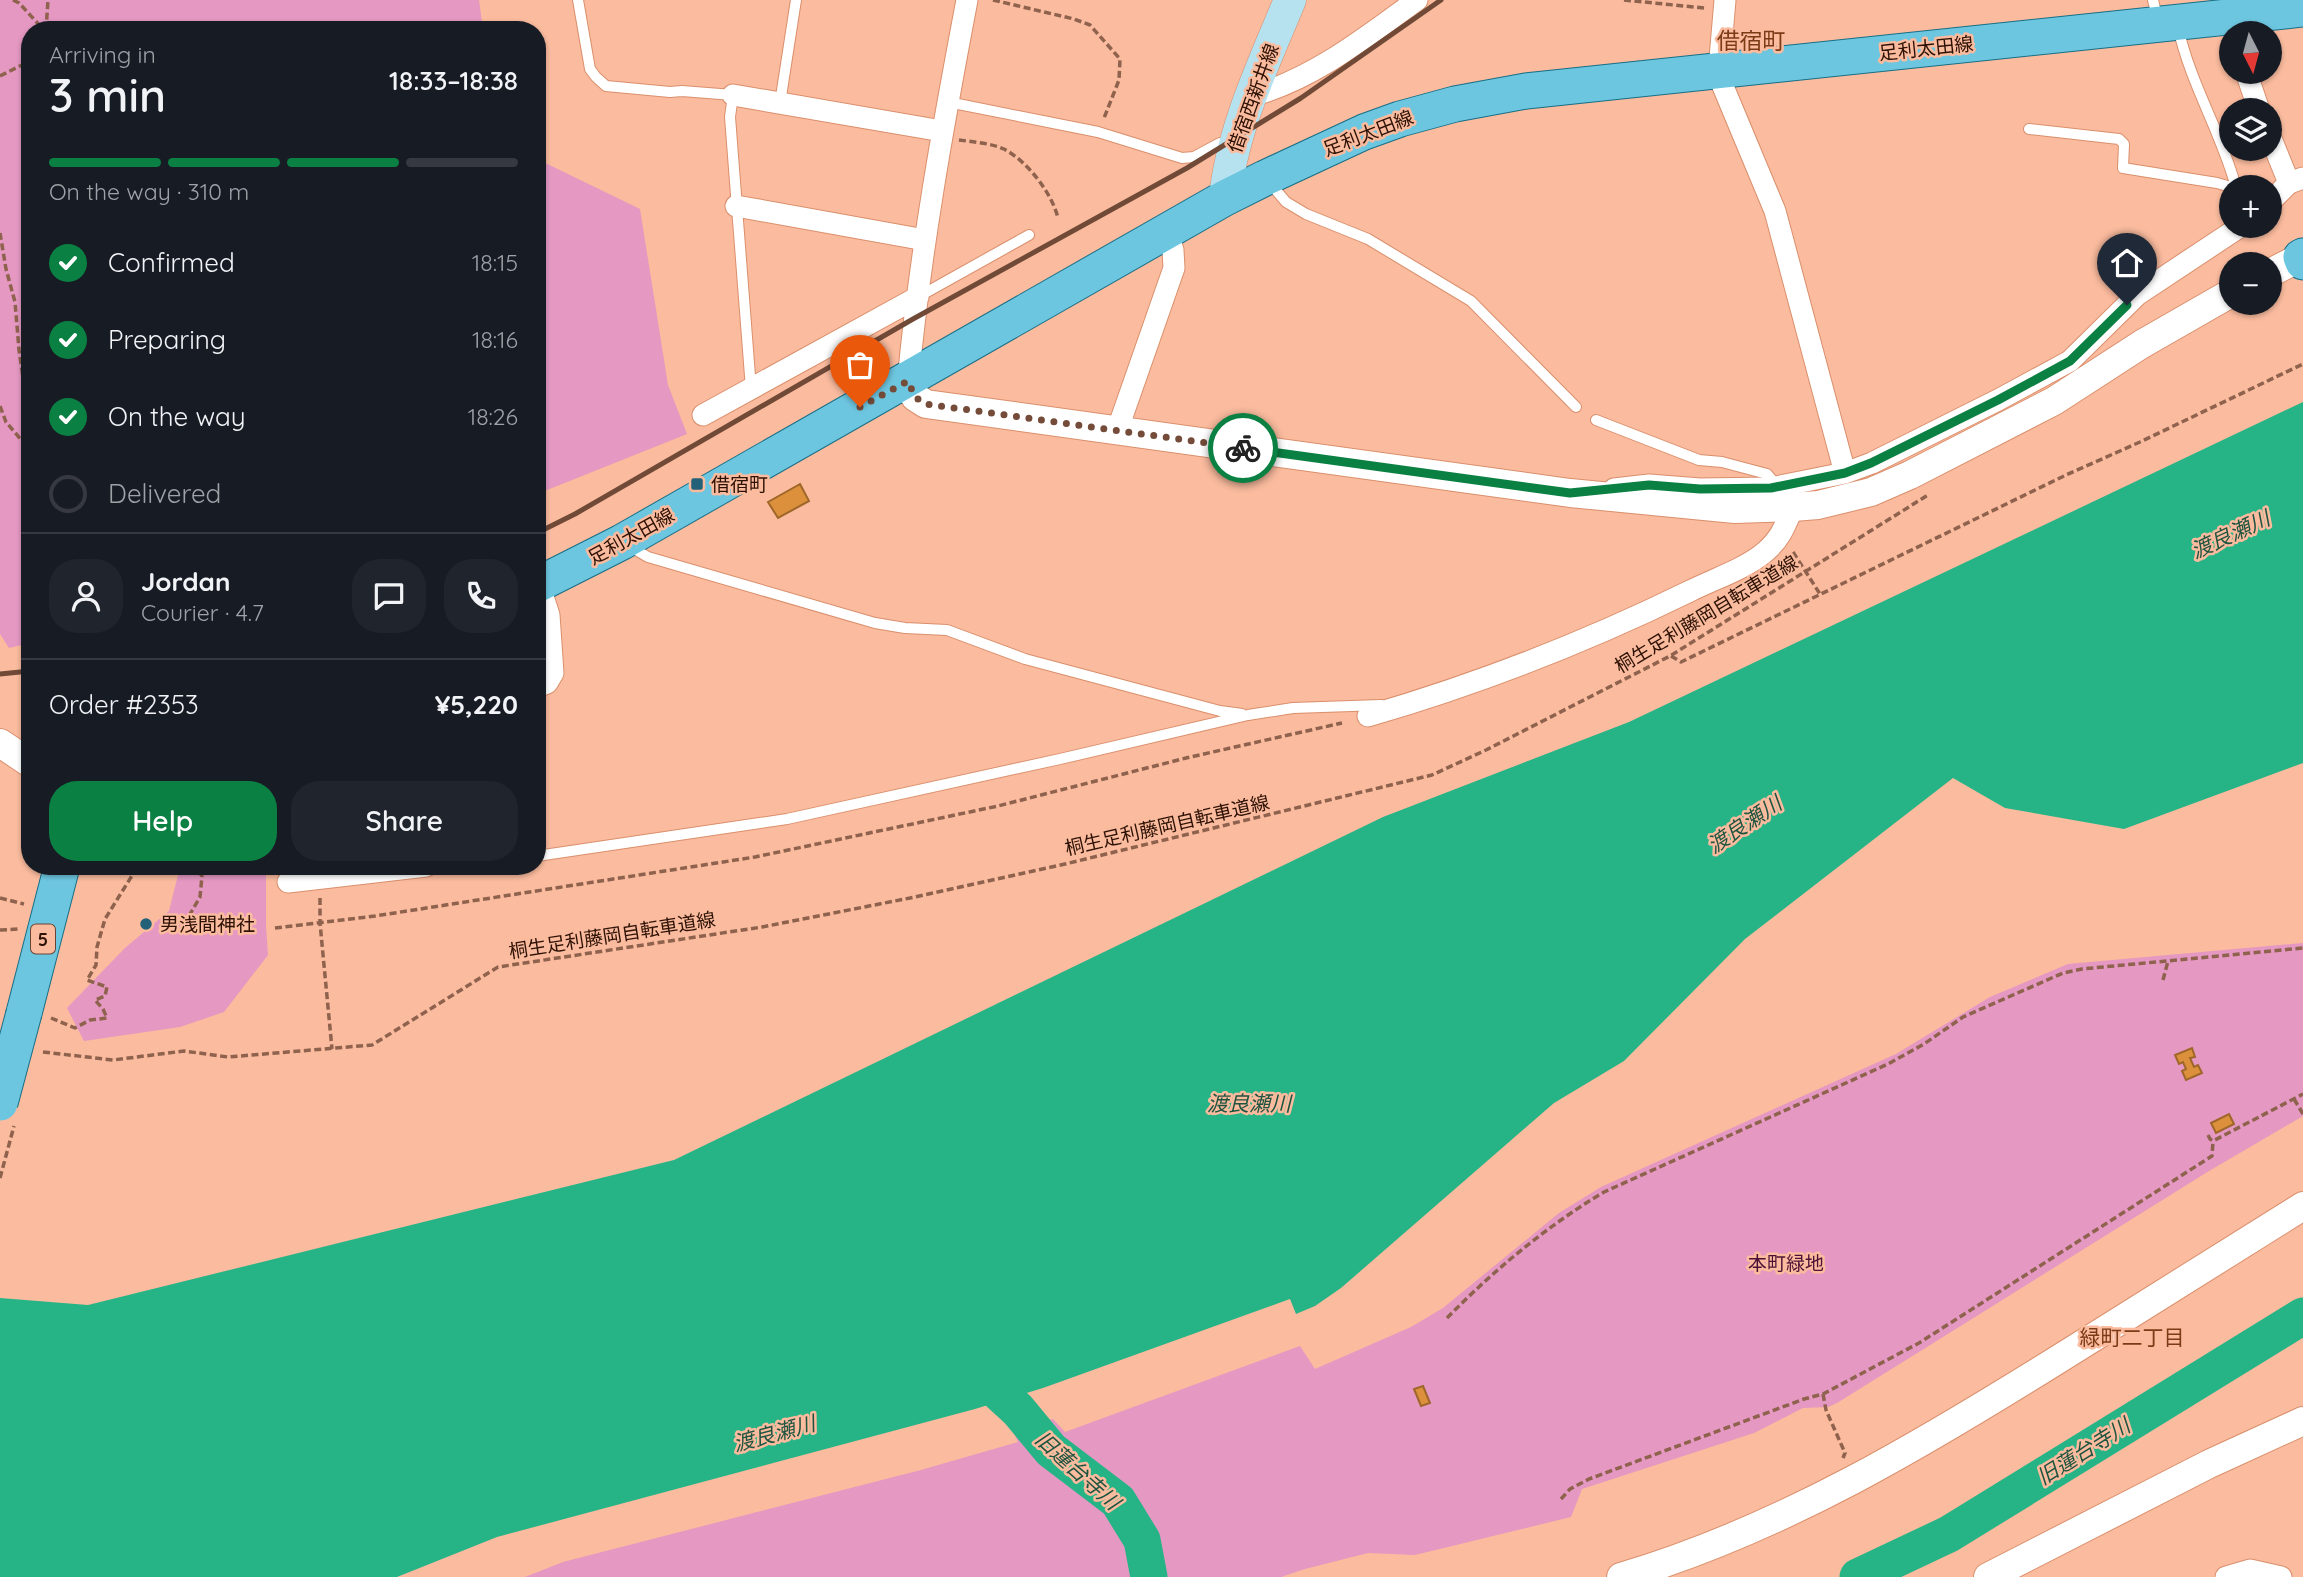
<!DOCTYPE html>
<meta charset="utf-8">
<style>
body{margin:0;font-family:Quicksand,"Noto Sans JP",sans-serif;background:#20242c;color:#f1f3f6;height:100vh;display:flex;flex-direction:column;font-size:26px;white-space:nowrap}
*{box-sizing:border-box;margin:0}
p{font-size:23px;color:#9ea1a6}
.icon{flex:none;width:38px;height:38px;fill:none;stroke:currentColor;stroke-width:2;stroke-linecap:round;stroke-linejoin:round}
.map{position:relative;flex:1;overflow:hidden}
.details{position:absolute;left:21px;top:21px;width:525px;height:854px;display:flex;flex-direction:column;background:#171b24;border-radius:28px;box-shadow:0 2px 5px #0004}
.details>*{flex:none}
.needle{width:46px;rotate:174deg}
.controls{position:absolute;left:2219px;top:21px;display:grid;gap:14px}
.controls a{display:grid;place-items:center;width:63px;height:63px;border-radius:50%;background:#171b24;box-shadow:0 2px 5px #0004;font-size:35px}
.pin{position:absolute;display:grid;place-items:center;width:60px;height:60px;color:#fff;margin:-72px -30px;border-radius:50% 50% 50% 0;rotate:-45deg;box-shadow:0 0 7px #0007}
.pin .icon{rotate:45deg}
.courier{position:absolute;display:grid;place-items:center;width:70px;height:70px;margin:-35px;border:5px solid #0b8043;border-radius:50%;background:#fff;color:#222;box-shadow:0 2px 9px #0007}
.headline em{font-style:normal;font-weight:600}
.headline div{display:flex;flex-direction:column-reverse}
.headline{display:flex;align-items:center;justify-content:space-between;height:119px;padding:0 28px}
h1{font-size:46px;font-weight:600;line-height:52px}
.bar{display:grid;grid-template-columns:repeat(4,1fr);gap:10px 7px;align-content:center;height:84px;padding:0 28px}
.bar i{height:9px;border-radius:5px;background:#363941}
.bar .selected{background:#0b8043}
.bar p{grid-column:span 4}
.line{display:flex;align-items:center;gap:18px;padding:0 28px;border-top:2px solid #363941}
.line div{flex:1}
.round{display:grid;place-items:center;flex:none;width:74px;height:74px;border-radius:28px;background:#20242c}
ol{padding:0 28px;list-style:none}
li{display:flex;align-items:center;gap:21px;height:77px}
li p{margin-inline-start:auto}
li .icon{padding:7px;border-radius:50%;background:#0b8043;color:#fff;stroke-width:4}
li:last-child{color:#9ea1a6}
li i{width:38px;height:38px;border:4px solid #363941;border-radius:50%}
.action{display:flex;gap:14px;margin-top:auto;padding:14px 28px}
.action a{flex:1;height:80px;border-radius:28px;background:#0b8043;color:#fff;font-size:28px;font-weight:600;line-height:80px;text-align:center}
.action a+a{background:#20242c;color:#f1f3f6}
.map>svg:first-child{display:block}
</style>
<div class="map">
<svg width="2303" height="1577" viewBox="0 0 2303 1577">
<rect width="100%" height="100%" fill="#fabb9e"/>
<path fill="#e498c2" d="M0 0H479L483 30H30V643L9 648 0 634Z
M537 159 640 209 668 385 687 434 537 494Z
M156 866H269L266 872V927L268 955 224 1012 180 1027 84 1041 67 1008 125 948 169 911 178 875Z
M2303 943V1116L2209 1171 1837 1403 1828 1407 1803 1408 1754 1433 1582 1489 1571 1517 1415 1555 1368 1553 1305 1569 1281 1577H525L563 1562 921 1470 1018 1442 1013 1431 1053 1419 1065 1432 1300 1346 1315 1369 1411 1327 1443 1308 1559 1213 1601 1187 1896 1054 1990 997 2068 964Z"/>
<path fill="#26b487" d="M2303 402V763L2124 829 2005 808 1953 778 1745 939 1624 1061 1554 1103 1341 1288 1315 1306 1296 1314 1290 1299 1043 1388 975 1409 497 1537 397 1577H0V1298L88 1305 674 1160 1383 817 1629 722Z"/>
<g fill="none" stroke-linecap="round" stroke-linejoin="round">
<path stroke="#26b487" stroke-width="37" d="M982 1377 1018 1410 1051 1450 1118 1501 1142 1540 1149 1577
M1858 1577 1949 1534 2303 1316"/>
</g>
<path fill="#dc903b" stroke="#9e6729" stroke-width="2" d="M800 484 809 501 778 518 768 502Z
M2192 1048 2195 1057 2190 1058 2194 1067 2198 1065 2202 1073 2186 1080 2182 1071 2186 1069 2183 1062 2179 1064 2175 1055Z
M2229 1114 2234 1124 2216 1133 2211 1123Z
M1423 1386 1430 1403 1421 1406 1414 1389Z"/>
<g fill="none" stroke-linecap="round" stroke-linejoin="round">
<defs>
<path id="service" d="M578 0 590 69 596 77 606 86 670 92 682 91 733 95 730 117 751 389
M2153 0 2158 21
M2178 27C2190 83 2221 132 2236 187
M948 102 1098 132 1182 158 1194 157 1220 143 1232 145
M780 103 796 0
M2029 129 2119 139 2124 144 2123 168 2217 183 2231 187
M1269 182 1286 202 1306 214 1368 239 1471 301 1576 407
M918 297 1029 235
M1596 420 1699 460 1722 462 1767 474 1778 487
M629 546 648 557 875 623 905 628 947 630 1025 659 1220 711 1242 714
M537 856 787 819 1060 759 1248 715 1293 708 1381 705"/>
<path id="minor" d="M1725 0 1719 70 1722 84 1775 211 1845 473
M2246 72 2259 110
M733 95 942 131
M1251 96C1312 80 1366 37 1417 0
M2270 136 2289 183
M2270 202 2289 183 2303 178
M736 206 925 240
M908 381C920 253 943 126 967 0
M703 415 918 297
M1117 431 1174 268 1173 250 1167 231
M1614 489 1649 485 1700 489 1771 488 1845 473 1872 463 1998 400 2070 361 2137 295 2241 226
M537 687 547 683 553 673 549 615 539 584
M1368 716C1478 684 1586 642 1690 591 1714 579 1745 569 1765 552 1781 538 1785 526 1793 507
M288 882 426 866
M2226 1577 2250 1570 2281 1577"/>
<path id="tertiary" d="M2270 273 2301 257
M908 381 915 397 926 404 1570 493 1735 509 1793 507 1818 505 1871 492 1910 475 2054 401 2142 344 2231 293
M0 743 30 763
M1621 1577C1783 1529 1928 1441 2070 1352 2147 1303 2225 1255 2303 1206
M1988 1577 2209 1464 2303 1421"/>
<path id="secondary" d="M1225 198C1232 129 1264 63 1290 0"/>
<path id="primary" d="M2303 256 2301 257 2303 262
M537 585 622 542 1225 198 1265 178 1364 132 1400 119 1455 104 1526 91 2303 9
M24 1013 62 866"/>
</defs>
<use href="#service" stroke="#da8f6c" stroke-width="12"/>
<use href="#minor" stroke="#da8f6c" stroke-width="23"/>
<use href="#tertiary" stroke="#da8f6c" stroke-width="30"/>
<use href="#secondary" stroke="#da8f6c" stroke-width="33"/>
<use href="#primary" stroke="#176e85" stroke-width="37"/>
<path stroke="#8f624e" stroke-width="3.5" stroke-dasharray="7 3.5" stroke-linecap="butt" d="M13 0 19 3 44 30
M993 0 1074 19 1090 25 1120 59 1119 80 1104 118
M1624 0 1704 8
M46 30 48 0
M0 76 30 61
M959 140C974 142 990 143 1004 149 1027 161 1052 193 1058 218
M0 233 6 269 15 302 19 350 30 426
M0 406 6 422 23 442 30 439
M1793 552 1820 594
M1671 656 1681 662 2066 475 2140 442 2303 364
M0 898 24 904
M320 898V923L332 1049
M189 916 200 897 202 876 194 866
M275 928 375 916 755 857 998 806 1186 758 1342 723
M0 930 19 929
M2163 980 2168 961
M51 1018 75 1028 90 1020 107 1018 103 1009 95 1000 105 996 107 987 87 980 96 965 97 947 105 919 138 866
M43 1052 113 1060 184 1051 228 1057 372 1045 498 967 762 927 910 898 1065 864 1432 775 1486 750 1670 656 1928 495
M2294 1099 2303 1114
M2208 1135 2210 1139 2213 1141 2303 1094
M1447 1318C1494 1270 1547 1226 1604 1192L1888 1064 1924 1044 1963 1017 2063 973 2082 969 2303 948
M1823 1394 1826 1410 1845 1453 1843 1458
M1561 1499 1570 1489 1589 1479 1804 1399 1823 1394 1919 1343 2212 1156 2213 1141"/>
<use href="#service" stroke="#fff" stroke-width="10"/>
<use href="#minor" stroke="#fff" stroke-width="21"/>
<use href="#tertiary" stroke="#fff" stroke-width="28"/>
<use href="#secondary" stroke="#b6e2ef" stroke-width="32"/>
<use href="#primary" stroke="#6dc6e0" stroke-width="35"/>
<path stroke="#714a37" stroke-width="5" d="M537 533 575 514 913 319 1187 168 1301 98 1441 0
M0 674 30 671"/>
<defs>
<path id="primary-bridge" d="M0 1103 24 1013"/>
</defs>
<use href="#primary-bridge" stroke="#176e85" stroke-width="37" stroke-linecap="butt"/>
<path stroke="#8f624e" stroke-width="3.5" stroke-dasharray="7 3.5" stroke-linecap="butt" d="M0 1178 14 1126"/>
<use href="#primary-bridge" stroke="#6dc6e0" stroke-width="35"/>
</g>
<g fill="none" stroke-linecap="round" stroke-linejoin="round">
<path stroke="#754c3a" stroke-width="7" stroke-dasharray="0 12.6" d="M860 407 908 381 915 397 926 404 1243 448"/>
<path stroke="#0b8043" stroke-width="9" d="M1243 448 1570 493 1649 485 1700 489 1771 488 1845 473 1871 463 1998 400 2070 361 2127 305"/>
</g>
<g fill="#236178" stroke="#fabb9e" stroke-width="2.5">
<rect x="690" y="477" width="14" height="14" rx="3.5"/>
<circle cx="146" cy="924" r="7"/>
</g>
<g text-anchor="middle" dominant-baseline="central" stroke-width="5" stroke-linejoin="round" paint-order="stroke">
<rect fill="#fabb9e" stroke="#6a4432" stroke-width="2" x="31" y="924.5" width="24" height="29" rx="5"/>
<g font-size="18" font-weight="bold" fill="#2d1104">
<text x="43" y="939">5</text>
</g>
<g font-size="19" fill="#2d1104" stroke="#fabb9e">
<text transform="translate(1926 48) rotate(-6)">足利太田線</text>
<text transform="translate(1253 98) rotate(-70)">借宿西新井線</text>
<text transform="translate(1368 133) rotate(-21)">足利太田線</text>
<text transform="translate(631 536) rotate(-29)">足利太田線</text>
<text transform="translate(1706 614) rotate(-31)">桐生足利藤岡自転車道線</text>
<text transform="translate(1167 825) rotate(-13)">桐生足利藤岡自転車道線</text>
<text transform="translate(612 935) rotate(-9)">桐生足利藤岡自転車道線</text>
</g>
<g font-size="19" fill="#2d1104" stroke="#fabb9e" text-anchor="start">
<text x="711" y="484">借宿町</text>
<text x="160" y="924">男浅間神社</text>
</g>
<g font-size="19" fill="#4c1136" stroke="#fabb9e">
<text x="1786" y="1263">本町緑地</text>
</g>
<g font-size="21" font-style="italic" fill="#1f5440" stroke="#fabb9e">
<text transform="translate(2230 534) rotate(-25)">渡良瀬川</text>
<text transform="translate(1744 824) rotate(-34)">渡良瀬川</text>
<text x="1249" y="1103">渡良瀬川</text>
<text transform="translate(774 1433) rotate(-15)">渡良瀬川</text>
<text transform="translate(2083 1451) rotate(-32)">旧蓮台寺川</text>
<text transform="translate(1078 1470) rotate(42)">旧蓮台寺川</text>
</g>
<g font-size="21" fill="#7c3a16" stroke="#fabb9e">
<text x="2132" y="1337">緑町二丁目</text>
</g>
<g font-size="23" fill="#7c3a16" stroke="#fabb9e">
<text x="1751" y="40">借宿町</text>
</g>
</g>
</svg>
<div class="controls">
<a><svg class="needle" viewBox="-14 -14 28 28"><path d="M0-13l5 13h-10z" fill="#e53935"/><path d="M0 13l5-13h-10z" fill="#9ea1a6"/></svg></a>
<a><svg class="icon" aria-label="layers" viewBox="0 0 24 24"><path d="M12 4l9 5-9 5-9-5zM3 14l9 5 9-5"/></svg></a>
<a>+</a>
<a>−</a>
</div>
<div class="pin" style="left:860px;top:407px;background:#ea580c"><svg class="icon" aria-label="bag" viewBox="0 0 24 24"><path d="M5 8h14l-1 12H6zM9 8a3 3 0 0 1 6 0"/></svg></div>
<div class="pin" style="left:2127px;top:305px;background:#1f2937"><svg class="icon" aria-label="home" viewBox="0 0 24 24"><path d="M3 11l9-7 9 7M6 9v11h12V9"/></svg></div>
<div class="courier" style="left:1243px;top:448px"><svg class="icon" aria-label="bike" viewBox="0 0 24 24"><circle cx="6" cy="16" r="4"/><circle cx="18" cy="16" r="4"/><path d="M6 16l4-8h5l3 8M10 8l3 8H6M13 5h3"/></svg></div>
<section class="details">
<div class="headline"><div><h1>3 min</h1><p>Arriving in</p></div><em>18:33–18:38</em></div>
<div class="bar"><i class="selected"></i><i class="selected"></i><i class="selected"></i><i></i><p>On the way · 310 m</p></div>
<ol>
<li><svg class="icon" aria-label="check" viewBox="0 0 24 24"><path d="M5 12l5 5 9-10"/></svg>Confirmed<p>18:15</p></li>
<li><svg class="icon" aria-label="check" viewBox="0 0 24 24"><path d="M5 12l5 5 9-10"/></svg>Preparing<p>18:16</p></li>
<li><svg class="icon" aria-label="check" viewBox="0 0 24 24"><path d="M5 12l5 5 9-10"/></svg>On the way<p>18:26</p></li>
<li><i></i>Delivered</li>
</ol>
<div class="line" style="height:126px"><a class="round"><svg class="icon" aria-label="person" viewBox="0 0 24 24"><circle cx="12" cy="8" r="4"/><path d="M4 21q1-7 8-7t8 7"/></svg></a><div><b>Jordan</b><p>Courier · 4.7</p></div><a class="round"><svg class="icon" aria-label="chat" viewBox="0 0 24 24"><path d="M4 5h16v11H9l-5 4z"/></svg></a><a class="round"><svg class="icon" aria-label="phone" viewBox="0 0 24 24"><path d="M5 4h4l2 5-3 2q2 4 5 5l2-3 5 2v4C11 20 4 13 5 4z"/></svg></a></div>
<div class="line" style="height:91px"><div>Order #2353</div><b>¥5,220</b></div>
<div class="action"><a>Help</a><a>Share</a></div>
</section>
</div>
